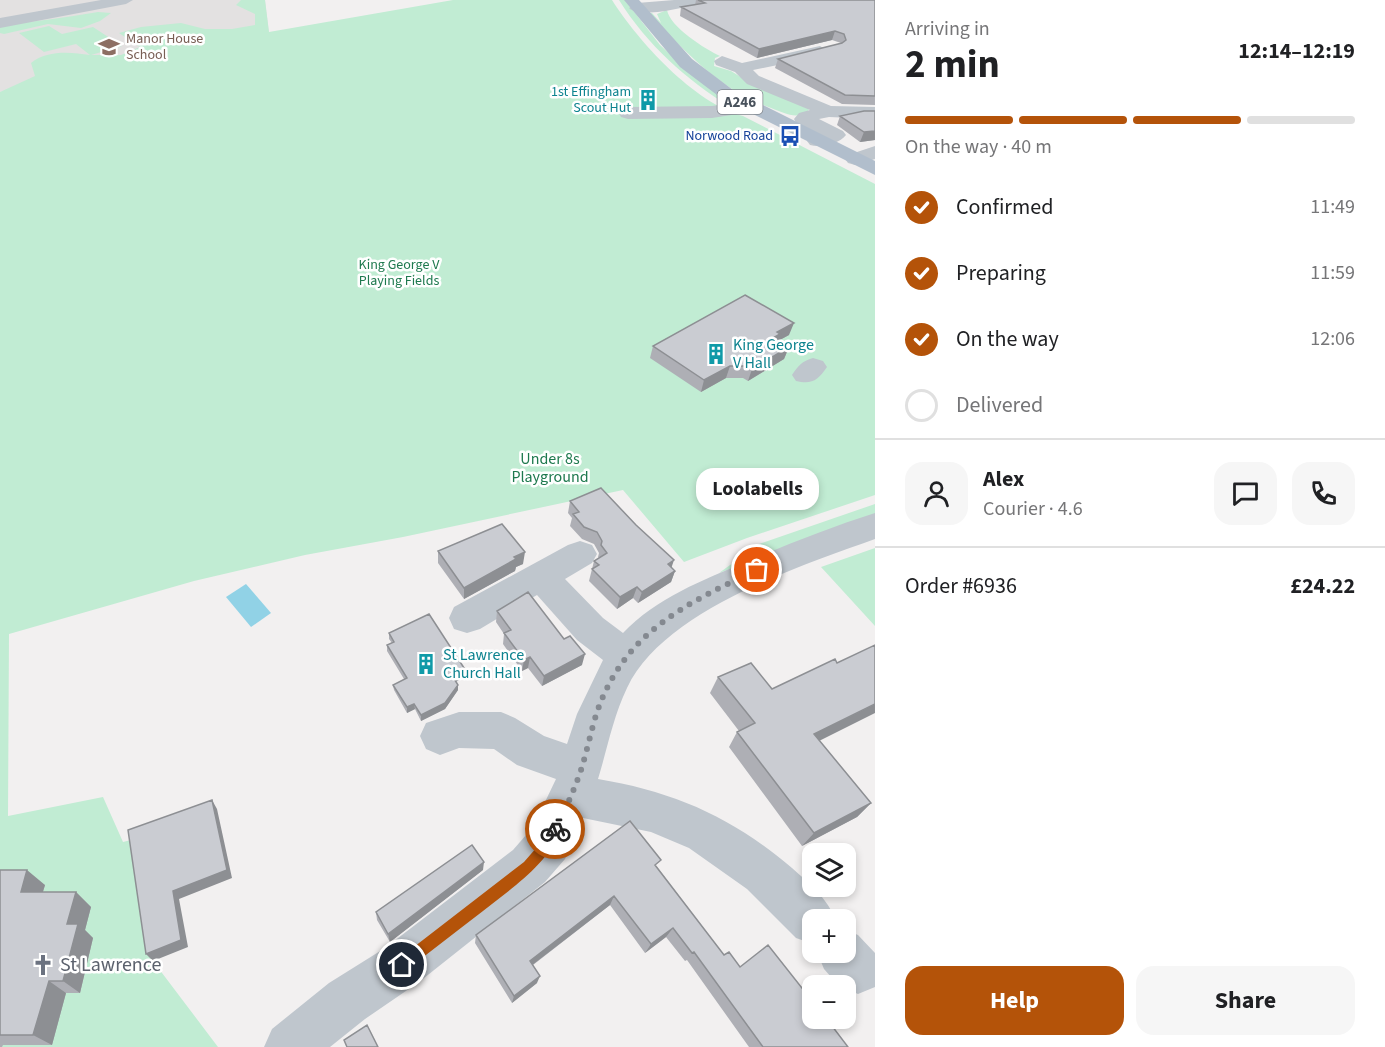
<!DOCTYPE html>
<meta charset="utf-8">
<style>
body{margin:0;font-family:"Source Sans 3",sans-serif;background:#f6f6f6;color:#202124;height:100vh;display:flex;flex-direction:column;font-size:22px;white-space:nowrap}
*{box-sizing:border-box;margin:0}
p{font-size:20px;color:#757577}
.icon{flex:none;width:33px;height:33px;fill:none;stroke:currentColor;stroke-width:2;stroke-linecap:round;stroke-linejoin:round}
.map{position:relative;flex:1;overflow:hidden}
.panel{display:flex;flex-direction:column;background:#fff;width:510px}
.panel>*{flex:none}
.buttons{position:absolute;left:802px;top:843px;display:grid;gap:12px}
.buttons a{display:grid;place-items:center;width:54px;height:54px;border-radius:12px;background:#fff;box-shadow:0 3px 9px #0003;font-size:30px}
.pin{position:absolute;display:grid;place-items:center;width:51px;height:51px;color:#fff;margin:-26px;border:3px solid #fff;border-radius:50%;box-shadow:0 2px 6px #0007}
.courier{position:absolute;display:grid;place-items:center;width:60px;height:60px;margin:-30px;border:4px solid #b45309;border-radius:50%;background:#fff;color:#222;box-shadow:0 2px 8px #0007}
.bubble{position:absolute;height:42px;border-radius:18px;background:#fff;box-shadow:0 3px 9px #0003;font-size:20px;font-weight:700;line-height:42px;text-align:center}
.headline em{font-style:normal;font-weight:700}
.headline div{display:flex;flex-direction:column-reverse}
.headline{display:flex;align-items:center;justify-content:space-between;height:102px;padding:0 30px}
h1{font-size:39px;font-weight:700;line-height:45px}
.bar{display:grid;grid-template-columns:repeat(4,1fr);gap:9px 6px;align-content:center;height:72px;padding:0 30px}
.bar i{height:8px;border-radius:4px;background:#e0e0e0}
.bar .active{background:#b45309}
.bar p{grid-column:span 4}
.line{display:flex;align-items:center;gap:15px;padding:0 30px;border-top:2px solid #e0e0e0}
.line div{flex:1}
.round{display:grid;place-items:center;flex:none;width:63px;height:63px;border-radius:18px;background:#f6f6f6}
ol{padding:0 30px;list-style:none}
li{display:flex;align-items:center;gap:18px;height:66px}
li p{margin-inline-start:auto}
li .icon{padding:6px;border-radius:50%;background:#b45309;color:#fff;stroke-width:4}
li:last-child{color:#757577}
li i{width:33px;height:33px;border:3px solid #e0e0e0;border-radius:50%}
.button{display:flex;gap:12px;margin-top:auto;padding:12px 30px}
.button a{flex:1;height:69px;border-radius:18px;background:#b45309;color:#fff;font-size:24px;font-weight:700;line-height:69px;text-align:center}
.button a+a{background:#f6f6f6;color:#202124}
main{display:flex;flex:1;min-height:0}
.map>svg:first-child{display:block}
</style>
<main>
<div class="map">
<svg width="875" height="1047" viewBox="0 0 875 1047">
<rect width="100%" height="100%" fill="#f2f0f0"/>
<path fill="#e3e1e1" d="M0 0H265L269 33 0 92Z"/>
<path fill="#c1ecd3" d="M241 0H265L269 32 453 0H612C638 41 694 103 743 116L875 184V495L747 538 684 562 623 490 403 537 305 555 194 581 9 634 8 816 103 797 123 842 135 839 153 961 218 1047H0V92L35 76 31 63C47 50 70 52 90 55L76 44 44 52 19 33 49 26 62 34 93 27 122 46 91 55H121L140 47 119 33 141 27 181 23 205 29H232L255 25V14L236 5Z
M619 0H625L660 45 685 68 736 104 730 107C686 79 648 46 619 0Z
M667 10C670 27 705 49 720 56L715 58 714 66 731 71 752 84 809 109 806 114C791 118 785 113 771 108 720 90 687 53 650 15V13H652L661 23 657 14Z
M98 12 111 13 100 21 81 28 48 24 4 34 0 33V26C33 21 65 18 98 12Z
M875 504V515L719 573 759 544Z
M875 548V626L821 567Z"/>
<path fill="#91d2e6" d="M246 584 271 613 251 627 226 597Z"/>
<g fill="none" stroke-linecap="round" stroke-linejoin="round">
<path fill="#bfc6cd" fill-rule="evenodd" d="M101 0H133L126 4 0 28V18Z
M674 0H703L701 3C687 7 640 19 629 8L637 3Z
M820 46 828 51 826 55 753 70 759 76 831 106 875 107V119L829 117 819 119 843 131 846 135C839 144 821 148 810 145L807 141 810 137 819 134 796 123 794 119 799 113 810 110 747 84 735 72 716 65 714 61 722 56 742 63Z
M750 101 757 103 759 107 757 111 712 118 628 119 621 117 619 113 621 109 628 107 712 106Z
M875 146V159L855 165 848 163 845 159 848 155Z
M813 358 823 361 827 367C818 380 812 385 796 381L792 375C798 366 802 361 813 358Z
M875 513V539C798 567 664 610 627 688 613 717 607 750 598 779 675 792 732 817 792 868 809 883 827 898 836 920H813V944L796 938 747 889 689 848 651 832 583 818 565 859 545 882 419 982 365 1019 330 1047H264L272 1029 329 983 385 948 513 850 533 827 556 779 517 765 494 749 459 748 440 755 426 749 420 736 426 723 459 712H501L515 718 544 736 567 744 577 714 603 660 577 640 537 595 480 629 467 633 454 629 449 618 454 607 568 545 580 541 592 545 597 554 592 563 565 579 603 618 623 633C656 598 703 580 746 562 788 544 831 527 875 513Z
M846 930 858 935 875 953V987L858 994 846 989V986H839L824 969 817 952H846Z"/>
<path fill="#b1becc" fill-rule="evenodd" d="M624 0H639L692 59 733 90 875 161V175L721 98 680 67Z"/>
</g>
<path fill="#aeafb5" d="M696 0H875V105L842 104 775 68 778 59 841 44V43L832 40 757 58 680 16 681 7 695 5Z
M875 111V140L860 142 837 125 840 116Z
M789 335 778 341 789 347 784 359 748 381 743 378H726L701 392 650 358 653 346Z
M570 501 671 567 675 571 671 582 638 603 633 598 617 609 589 581 594 561 599 558 598 557 599 553 594 544 582 539 570 526 572 518 568 513Z
M438 551 523 564 516 567 515 571 464 599 438 563Z
M497 611 582 665 542 686 528 668 522 671 503 644 504 634 496 622Z
M389 633 466 671V676L456 682 458 685V690L445 709 421 721 415 709 407 713 394 690 393 685 404 679 387 651V645L392 643 389 639Z
M718 677 772 689 819 740 871 803 857 817 802 846 729 747 737 732 739 731 710 693Z
M657 867 724 955 848 1047H749L687 960 685 961 666 937 645 953 610 905 533 965 537 983 512 1003 475 943 476 935Z
M0 870 45 885 43 892H76L91 907 85 930 93 938 80 993H66L52 1045H3L2 1047H0Z
M483 870 390 942 377 920 376 912Z"/>
<path fill="#8d8f93" d="M835 31 832 40 757 58 759 49Z
M875 131V140L860 142 864 132Z
M794 323 789 335 776 342 773 338 777 332Z
M789 347 784 359 748 381 752 369Z
M730 366 726 378 701 392 704 380Z
M525 552 523 564 516 567 515 571 464 599V588L514 557Z
M674 560 670 572 668 564Z
M675 571 671 582 638 603 642 592Z
M637 587 633 598 617 609 620 597Z
M585 654 582 665 542 686 544 676Z
M530 657 528 668 522 671 524 660Z
M466 671V676L453 683V677Z
M458 685V690L445 709 421 721V715Z
M414 704 415 709 407 713V707Z
M875 704V713L803 749 814 734Z
M212 800 217 809 232 878 179 899 188 947 153 961 146 954Z
M871 803 857 817 802 846 814 833Z
M484 862 483 870 390 942 388 934Z
M27 870 45 885 38 907 21 892Z
M76 892 91 907 85 930 93 938 80 993 63 981 67 924Z
M614 896 610 905 527 969 530 961Z
M673 928 666 937 645 953 651 944Z
M540 976 537 983 512 1003 514 996Z
M49 981 66 993 52 1045 33 1035Z"/>
<path fill="#caccd2" stroke="#8d8f93" stroke-width="1.5" d="M698 0H875V96L845 95 778 59 842 43 846 40 844 34 835 31 759 49 681 7 705 3Z
M864 111H875V131L864 132 840 116Z
M745 295 794 323 777 332 780 334 773 338 789 347 752 369 747 366H730L704 380 653 346Z
M601 488 636 525 674 560 668 564 675 571 642 592 637 587 620 597 592 569 599 565 594 561 607 553 601 545 602 541 597 532 584 527 573 514 579 512 570 501Z
M502 524 525 552 514 557 516 559 464 588 438 551Z
M528 592 564 639 570 636 585 654 544 676 530 657 524 660 504 633 511 630 497 611Z
M429 614 466 671 453 677 458 685 445 703 421 715 414 704 407 707 393 685 407 678 387 645 394 642 389 633Z
M875 645V704L814 734 871 803 814 833 737 732 755 723 718 677 751 663 772 689 835 659 837 663Z
M212 800 227 870 173 891 181 940 146 954 128 830Z
M630 821 661 860 655 865 724 955 729 952 740 967 768 945 813 1002V1018H826L848 1047H763L694 952 692 953 673 928 651 944 614 896 530 961 540 976 514 996 476 935Z
M472 845 484 862 388 934 376 912Z
M0 870H27L21 892H76L67 924H78L63 981H49L33 1035H0Z
M367 1025 378 1047H347L344 1040Z"/>
<path fill="#b45309" d="M555 823 560 825 562 829C546 866 513 887 483 911 458 930 432 950 407 970L402 972 397 970 395 965 397 960 524 862 544 839 551 825Z"/>
<g fill="none" stroke-linecap="round" stroke-linejoin="round">
<path stroke="#848990" stroke-width="6" stroke-dasharray="0 10.8" d="M555 829C565 810 574 791 581 770 587 751 591 731 597 712 625 632 685 604 757 570"/>
</g>
<defs>
<symbol id="school-bare" viewBox="-9 -9 18 18"><path d="M0-5L7-2L0 1L-7-2ZM-4 1L0 2.5L4 1V4Q0 6-4 4Z" fill="#8d6e63" stroke="#fff" stroke-width="2.5" paint-order="stroke"/></symbol>
<symbol id="building-bare" viewBox="-9 -9 18 18"><path d="M-4-6H4V6H1V3H-1V6H-4ZM-2.5-4.3h1.7v1.8h-1.7ZM.8-4.3h1.7v1.8H.8ZM-2.5-1h1.7V.8h-1.7ZM.8-1h1.7V.8H.8Z" fill="#0f9aa8" stroke="#fff" stroke-width="2.5" paint-order="stroke"/></symbol>
<symbol id="bus-bare" viewBox="-9 -9 18 18"><path d="M-5-6H5V4H4V6H2V4H-2V6H-4V4H-5ZM-3.5-4V0h7V-4ZM-3.5 1.2v1.5H-2V1.2ZM2 1.2v1.5H3.5V1.2Z" fill="#1a4fb4" stroke="#fff" stroke-width="2.5" paint-order="stroke"/></symbol>
<symbol id="church-bare" viewBox="-9 -9 18 18"><path d="M-1.2-6h2.4v3.5h3.3v2.4h-3.3V6h-2.4V-.1h-3.3v-2.4h3.3Z" fill="#6b7280" stroke="#fff" stroke-width="2.5" paint-order="stroke"/></symbol>
</defs>
<g fill-rule="evenodd">
<use href="#school-bare" x="94" y="32" width="30" height="30"/>
<use href="#building-bare" x="633" y="85" width="30" height="30"/>
<use href="#bus-bare" x="775" y="121" width="30" height="30"/>
<use href="#building-bare" x="701" y="339" width="30" height="30"/>
<use href="#building-bare" x="411" y="649" width="30" height="30"/>
<use href="#church-bare" x="28" y="950" width="30" height="30"/>
</g>
<g text-anchor="middle" dominant-baseline="central" stroke-width="5" stroke-linejoin="round" paint-order="stroke">
<g font-size="14" fill="#785e54" stroke="#fff" text-anchor="start">
<text x="126" y="39">Manor House<tspan x="126" dy="16">School</tspan></text>
</g>
<g font-size="14" fill="#0d838f" stroke="#fff" text-anchor="end">
<text x="631" y="92">1st Effingham<tspan x="631" dy="16">Scout Hut</tspan></text>
</g>
<g font-size="14" fill="#164399" stroke="#fff" text-anchor="end">
<text x="773" y="136">Norwood Road</text>
</g>
<g font-size="14" fill="#1e794e" stroke="#fff">
<text x="399" y="265">King George V<tspan x="399" dy="16">Playing Fields</tspan></text>
</g>
<rect fill="#fff" stroke="#80868d" stroke-width="1.5" x="717.5" y="90" width="45" height="24" rx="4.5"/>
<g font-size="15" font-weight="bold" fill="#49525c">
<text x="740" y="102">A246</text>
</g>
<g font-size="16" fill="#0d838f" stroke="#fff" text-anchor="start">
<text x="733" y="345">King George<tspan x="733" dy="18">V Hall</tspan></text>
<text x="443" y="655">St Lawrence<tspan x="443" dy="18">Church Hall</tspan></text>
</g>
<g font-size="16" fill="#1e794e" stroke="#fff">
<text x="550" y="459">Under 8s<tspan x="550" dy="18">Playground</tspan></text>
</g>
<g font-size="20" fill="#5b616d" stroke="#fff" text-anchor="start">
<text x="60" y="965">St Lawrence</text>
</g>
</g>
</svg>
<div class="buttons">
<a><svg class="icon" aria-label="layers" viewBox="0 0 24 24"><path d="M12 4l9 5-9 5-9-5zM3 14l9 5 9-5"/></svg></a>
<a>+</a>
<a>−</a>
</div>
<div class="pin" style="left:757px;top:570px;background:#ea580c"><svg class="icon" aria-label="bag" viewBox="0 0 24 24"><path d="M5 8h14l-1 12H6zM9 8a3 3 0 0 1 6 0"/></svg></div>
<div class="pin" style="left:402px;top:965px;background:#1f2937"><svg class="icon" aria-label="home" viewBox="0 0 24 24"><path d="M3 11l9-7 9 7M6 9v11h12V9"/></svg></div>
<div class="courier" style="left:555px;top:829px"><svg class="icon" aria-label="bike" viewBox="0 0 24 24"><circle cx="6" cy="16" r="4"/><circle cx="18" cy="16" r="4"/><path d="M6 16l4-8h5l3 8M10 8l3 8H6M13 5h3"/></svg></div>
<div class="bubble" style="left:696px;top:468px;width:123px">Loolabells</div>
</div>
<section class="panel">
<div class="headline"><div><h1>2 min</h1><p>Arriving in</p></div><em>12:14–12:19</em></div>
<div class="bar"><i class="active"></i><i class="active"></i><i class="active"></i><i></i><p>On the way · 40 m</p></div>
<ol>
<li><svg class="icon" aria-label="check" viewBox="0 0 24 24"><path d="M5 12l5 5 9-10"/></svg>Confirmed<p>11:49</p></li>
<li><svg class="icon" aria-label="check" viewBox="0 0 24 24"><path d="M5 12l5 5 9-10"/></svg>Preparing<p>11:59</p></li>
<li><svg class="icon" aria-label="check" viewBox="0 0 24 24"><path d="M5 12l5 5 9-10"/></svg>On the way<p>12:06</p></li>
<li><i></i>Delivered</li>
</ol>
<div class="line" style="height:108px"><a class="round"><svg class="icon" aria-label="person" viewBox="0 0 24 24"><circle cx="12" cy="8" r="4"/><path d="M4 21q1-7 8-7t8 7"/></svg></a><div><b>Alex</b><p>Courier · 4.6</p></div><a class="round"><svg class="icon" aria-label="chat" viewBox="0 0 24 24"><path d="M4 5h16v11H9l-5 4z"/></svg></a><a class="round"><svg class="icon" aria-label="phone" viewBox="0 0 24 24"><path d="M5 4h4l2 5-3 2q2 4 5 5l2-3 5 2v4C11 20 4 13 5 4z"/></svg></a></div>
<div class="line" style="height:78px"><div>Order #6936</div><b>£24.22</b></div>
<div class="button"><a>Help</a><a>Share</a></div>
</section>
</main>
